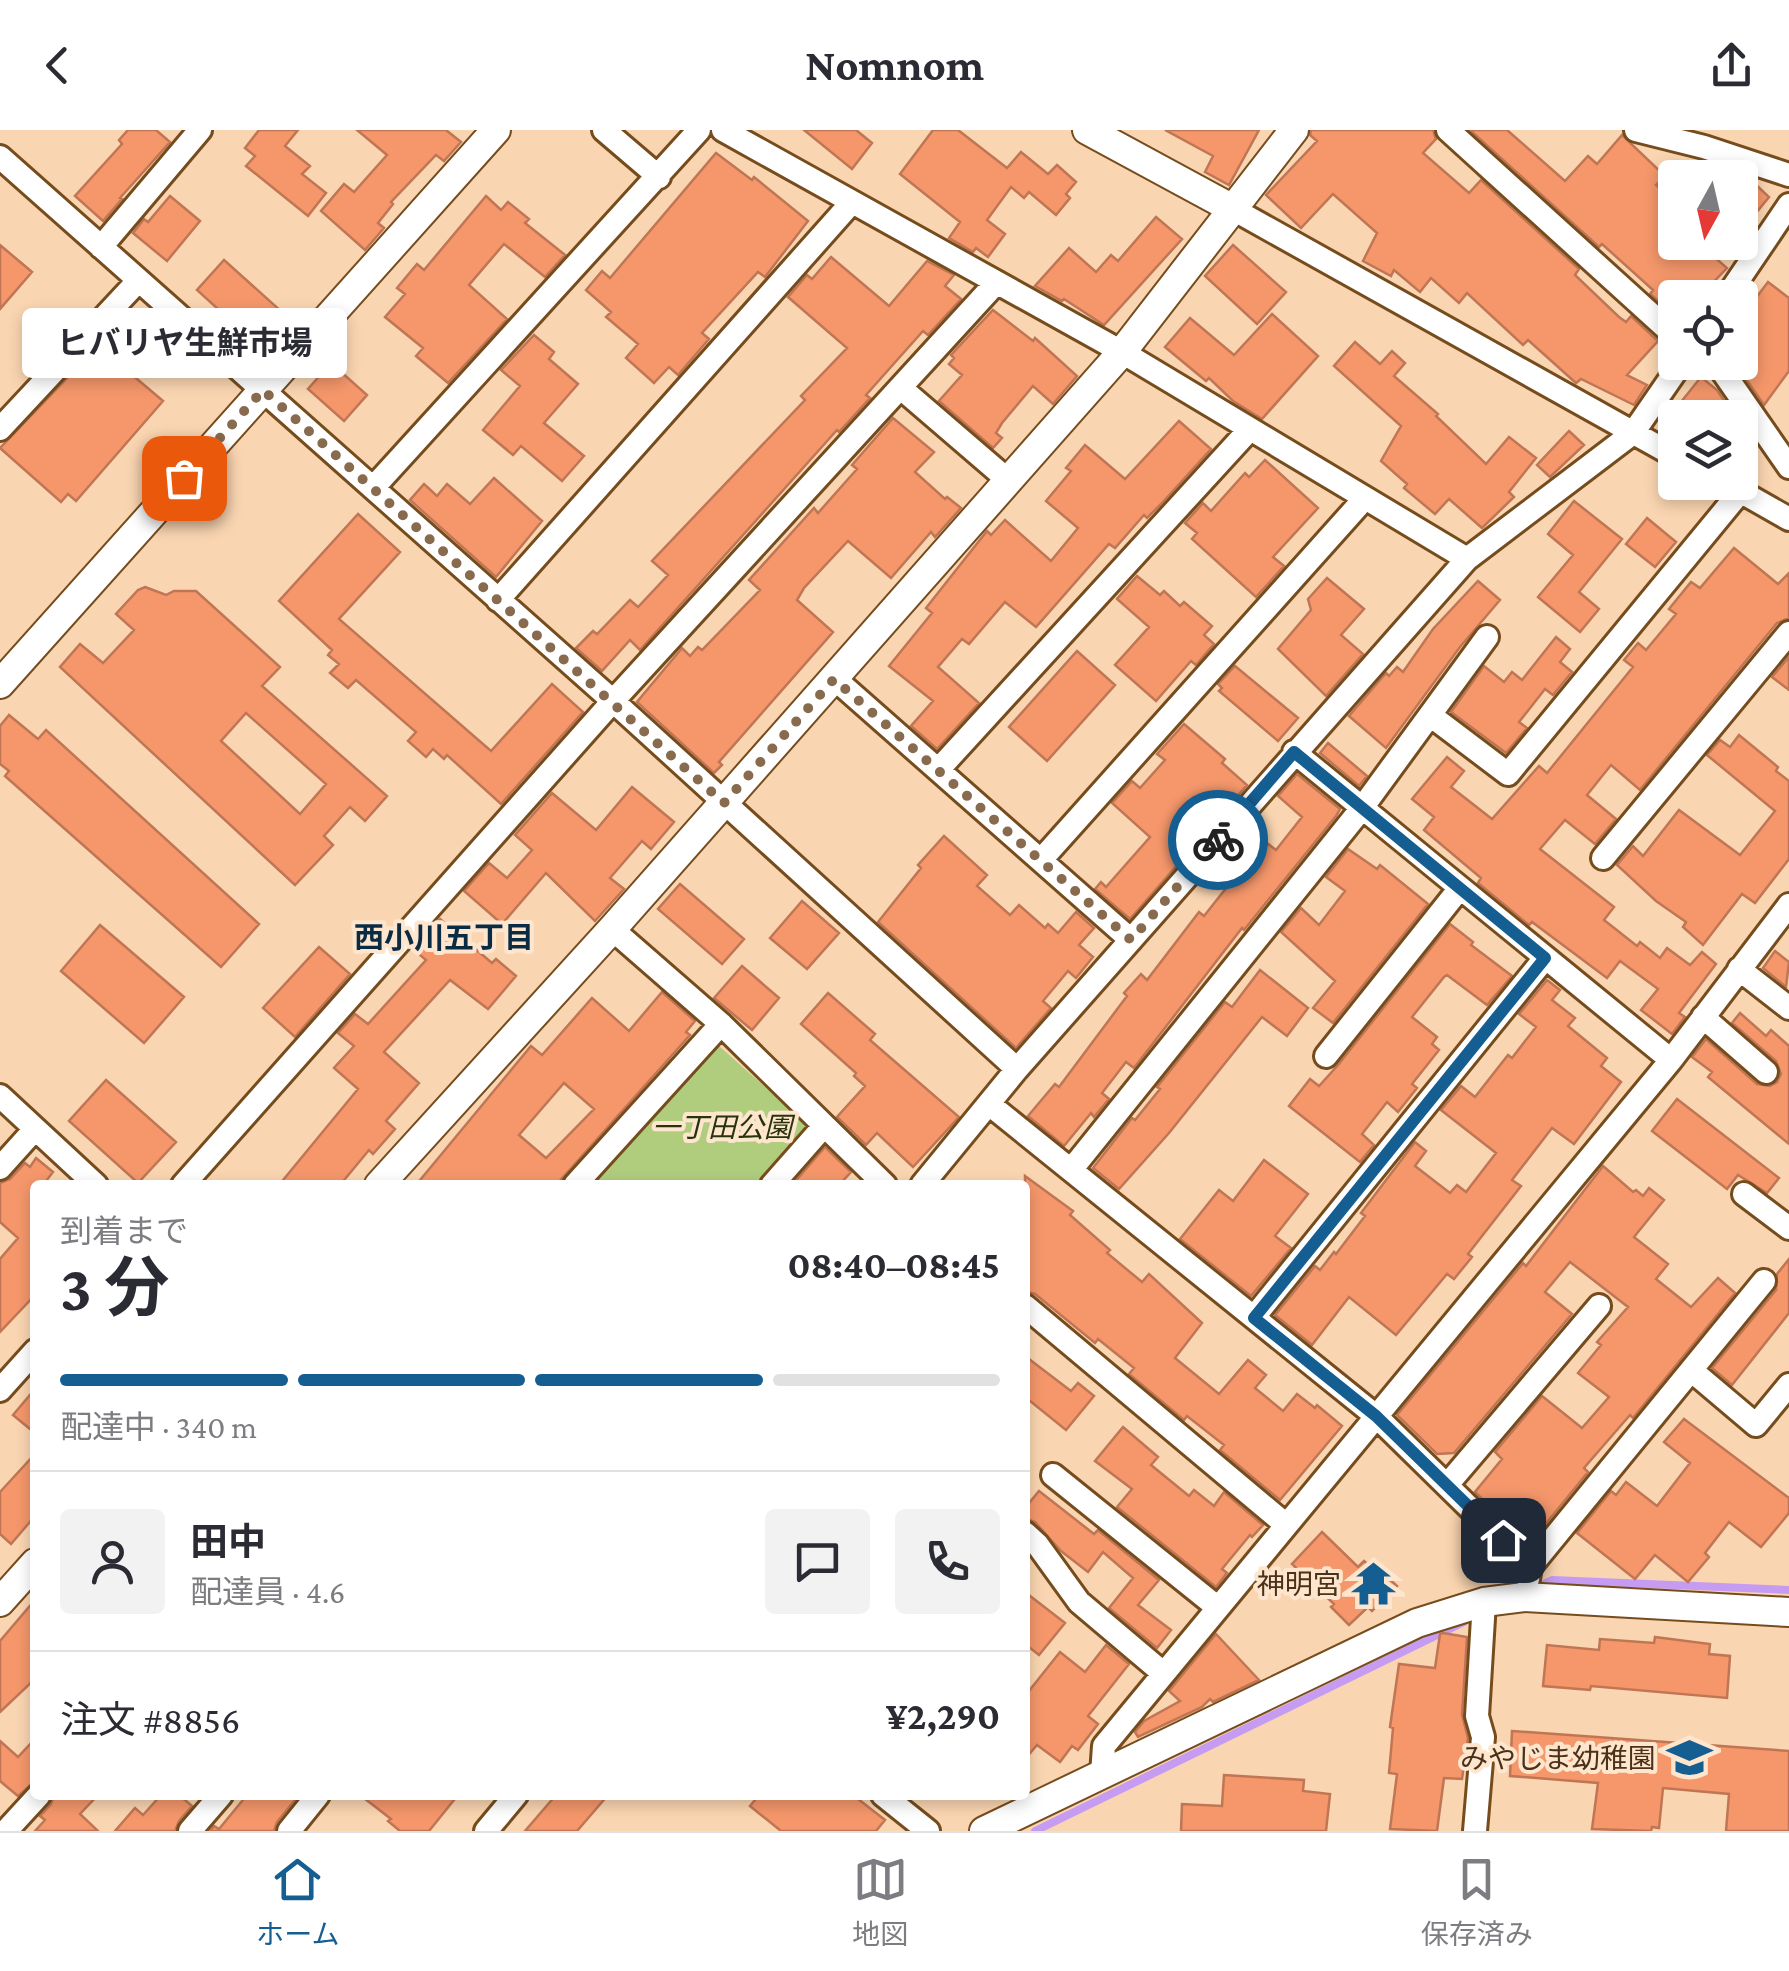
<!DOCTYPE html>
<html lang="ja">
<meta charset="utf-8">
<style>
body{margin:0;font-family:"Crimson Pro","Noto Sans JP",serif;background:#f2f2f3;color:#2b2b33;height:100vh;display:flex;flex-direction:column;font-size:38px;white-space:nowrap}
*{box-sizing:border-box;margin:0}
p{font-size:32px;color:#7c7c81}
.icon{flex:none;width:55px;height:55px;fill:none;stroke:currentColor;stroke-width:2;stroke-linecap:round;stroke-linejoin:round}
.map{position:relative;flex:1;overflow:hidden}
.details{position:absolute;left:30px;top:1050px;width:1000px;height:620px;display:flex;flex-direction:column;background:#fff;border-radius:10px;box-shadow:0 5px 15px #0003}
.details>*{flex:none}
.needle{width:65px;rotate:188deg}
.controls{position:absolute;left:1658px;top:30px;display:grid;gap:20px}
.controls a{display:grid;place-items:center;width:100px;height:100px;border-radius:10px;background:#fff;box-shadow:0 5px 15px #0003;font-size:50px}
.pin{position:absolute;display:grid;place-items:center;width:85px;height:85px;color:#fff;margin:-42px;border-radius:20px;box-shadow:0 5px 15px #0006}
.courier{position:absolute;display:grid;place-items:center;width:100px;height:100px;margin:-50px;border:8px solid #155e92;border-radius:50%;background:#fff;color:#222;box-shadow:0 2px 12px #0007}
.bubble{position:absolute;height:70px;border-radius:10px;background:#fff;box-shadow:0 5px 15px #0003;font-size:32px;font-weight:700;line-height:70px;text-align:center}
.headline em{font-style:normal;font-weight:700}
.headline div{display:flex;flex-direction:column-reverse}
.headline{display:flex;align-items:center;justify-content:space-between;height:170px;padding:0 30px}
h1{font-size:65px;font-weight:700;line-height:75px}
.bar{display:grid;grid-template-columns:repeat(4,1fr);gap:15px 10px;align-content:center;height:120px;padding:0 30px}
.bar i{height:12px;border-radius:8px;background:#e1e1e2}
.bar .on{background:#155e92}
.bar p{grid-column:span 4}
.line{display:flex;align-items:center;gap:25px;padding:0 30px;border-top:2px solid #e1e1e2}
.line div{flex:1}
.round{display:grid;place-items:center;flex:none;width:105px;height:105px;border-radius:10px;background:#f2f2f3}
header{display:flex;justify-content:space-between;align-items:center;height:130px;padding:0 30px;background:#fff;font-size:45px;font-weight:700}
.dock{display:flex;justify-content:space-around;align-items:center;height:140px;border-top:2px solid #e1e1e2;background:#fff;font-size:28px;color:#7c7c81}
.dock a{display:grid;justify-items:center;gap:5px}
.dock .on{color:#155e92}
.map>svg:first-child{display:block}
</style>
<header><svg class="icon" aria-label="back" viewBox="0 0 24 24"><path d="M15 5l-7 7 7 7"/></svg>Nomnom<svg class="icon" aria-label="share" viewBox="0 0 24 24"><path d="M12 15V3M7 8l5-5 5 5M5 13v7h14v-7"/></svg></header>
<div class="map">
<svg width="1789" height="1701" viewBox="0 0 1789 1701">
<rect width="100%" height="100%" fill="#fad5b1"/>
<path fill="#b0cd7e" d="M719 916 809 996 755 1055H592Z"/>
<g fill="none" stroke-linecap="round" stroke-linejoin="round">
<path stroke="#c59cf2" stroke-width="8" d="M1535 1458 1552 1450 1789 1460
M1035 1701 1464 1492"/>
</g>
<path fill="#f5976b" stroke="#c07654" stroke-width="2.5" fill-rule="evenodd" d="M128 0H156L170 12 120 68 122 69 103 91 75 66 122 14 119 10Z
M259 0H298L285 16 310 36 302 44 326 63 308 86 246 36 255 26 245 18Z
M357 0H446L461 12 444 31 436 25 391 72 393 74 378 93 384 98 365 120 321 81 344 54 354 62 387 25Z
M804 0H856L872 13 852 39Z
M933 0H958L1007 38 1021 22 1048 44 1057 35 1076 52 1066 64 1070 68 1056 85 1029 62 1024 68 1011 57 987 90 1005 104 988 127 976 118 973 122 949 108 960 92 900 44Z
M1165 0H1259L1229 55 1205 42 1213 26Z
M1311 0H1433L1436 9 1423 23 1469 63 1481 50 1579 139 1575 145 1619 187 1626 192 1631 186 1658 211 1627 245 1647 255 1634 275 1581 249 1576 253 1528 210 1523 215 1467 163 1459 173 1431 148 1420 162 1394 140 1391 146 1363 131 1377 103 1333 64 1301 98 1266 65 1317 11 1310 5Z
M1470 0H1507L1565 51 1588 26 1597 34 1622 5 1665 46 1656 55 1670 68 1665 75 1675 82V112H1697L1727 138 1698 168H1675V186L1650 164 1653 160 1602 114 1599 117Z
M716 23 752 50 754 47 808 91 765 147 758 142 702 203 709 209 678 245 669 237 654 253 626 228 638 214 606 187 611 182 586 160 602 141 610 148Z
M1753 52 1769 67 1756 83 1740 69Z
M170 66 200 91 167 131 133 103 144 89 148 92Z
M486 66 501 80 508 72 529 89 525 93 565 125 545 147 504 114 469 155 507 189 448 253 416 226 423 218 385 187 405 164 397 158 417 134 424 140Z
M1156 87 1182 109 1104 195 1064 169 1062 171 1035 156 1069 118 1096 142 1111 125 1118 131Z
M0 115 32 142 0 179Z
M1233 115 1286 162 1257 194 1205 146Z
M831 127 889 176 927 131 954 145 945 156 961 169 928 205 923 201 866 265 870 268 839 302 837 300 640 520 630 510 602 541 576 518 593 501 597 504 630 470 638 477 668 445 652 431 805 270 801 266 847 218 788 167 807 145 812 149Z
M224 130 292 191 264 221 197 160Z
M1768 152 1789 168V241L1764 275 1740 240V189Z
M993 180 1033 211 1035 208 1077 246 1053 274 1033 256 1002 293 996 303 1002 308 993 318 939 271 962 245 949 234 954 228 951 225Z
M1272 184 1318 226 1262 289 1233 271 1209 248 1206 251 1165 217 1190 188 1234 225Z
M534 205 554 222 549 229 578 254 544 293 584 326 562 351 521 316 513 325 483 300 520 256 501 240Z
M1355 212 1380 234 1392 221 1405 233 1394 246 1438 284 1436 286 1486 334 1509 307 1536 328 1509 362 1514 367 1482 398 1449 369 1435 384 1404 358 1407 354 1381 331 1401 296 1334 236Z
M98 216 163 271 76 371 68 364 61 372 0 318Z
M331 233 367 265 344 291 308 259Z
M1701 247 1717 260 1736 288H1700L1681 272Z
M893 288 934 322 915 342 945 369 947 367 961 378 935 407 931 402 891 448 848 411 804 458 797 470 833 502 719 632 722 635 714 643 637 572 682 518 690 526 698 517 702 520 760 460 749 450 814 378 818 383 857 339 852 335Z
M1179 291 1211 319 1162 373 1147 388 1144 385 1115 418 1109 414 1036 497 1005 472 969 514 962 509 938 537 979 573 937 619 911 596 933 571 889 536 932 483 926 478 987 401 991 405 1005 390 1051 431 1078 398 1046 371 1071 341 1066 338 1085 315 1125 349Z
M1569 301 1584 315 1550 347 1537 335Z
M1265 330 1318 378 1273 427 1284 436 1256 467 1192 409 1197 403 1185 393 1203 373 1211 381 1245 343 1249 347Z
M494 348 542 391 496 447 410 370 424 354 437 366 447 354 470 374Z
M1574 371 1622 409 1579 462 1599 479 1580 502 1538 467 1573 425 1548 404Z
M358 384 400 422 339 489 491 621 552 554 583 582 501 674 447 625 444 629 433 619 426 627 408 611 416 602 356 550 348 558 330 543 339 534 328 525 332 520 279 471Z
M1647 388 1676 412 1655 437 1626 414Z
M1734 418 1778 454 1789 443V488L1777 493 1640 660 1611 635 1587 665 1616 689 1595 714 1565 690 1540 719 1614 777 1604 790 1637 816 1640 812 1660 828 1667 818 1690 835 1702 822 1716 834 1679 883 1685 887 1672 904 1641 880 1658 859 1620 831 1607 848 1532 792 1529 795 1478 753 1481 748 1424 700 1434 687 1412 669 1447 627 1464 641 1451 657 1492 689 1539 636 1547 643 1633 537 1624 530 1638 513 1646 520 1676 484 1669 479 1691 452 1700 458Z
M1137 446 1160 465 1164 461 1180 476 1184 472 1212 496 1204 505 1214 514 1196 535 1191 531 1156 571 1115 535 1149 497 1117 469Z
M1327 448 1364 479 1341 505 1363 524 1326 566 1278 519 1311 480 1308 469Z
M1478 451 1500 470 1460 517 1386 618 1349 586 1386 543 1389 546 1397 537 1403 542 1433 499Z
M145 457 166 465 174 461H196L280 537 262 556 387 666 365 691 350 677 324 706 333 715 295 755 60 537 80 514 103 533 134 500 116 484 138 460ZM246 583 326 654 300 684 221 611Z
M1556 507 1570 519 1560 532 1572 542 1553 565 1545 559 1519 592 1527 598 1506 623 1451 582 1484 536 1504 552 1512 542 1522 550Z
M1077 521 1115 555 1047 631 1009 597Z
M1789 527V560L1772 547Z
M1235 536 1298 588 1278 611 1219 561 1222 558 1218 554Z
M9 585 38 609 46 600 259 794 221 837 5 646 9 641 0 634V596Z
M1184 594 1225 629 1222 633 1247 655 1130 789 1095 759 1101 752 1106 757 1150 707 1112 673 1132 651 1140 658 1165 630 1157 624Z
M1739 605 1778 637 1776 641 1789 651V729L1755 773 1742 764 1703 815 1683 797 1686 792 1656 771 1617 735 1633 716 1643 726 1679 680 1740 725 1775 681 1707 625 1720 610 1730 617Z
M1328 613 1367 646 1359 656 1320 623Z
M1297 644 1340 679 1336 686 1244 800 1242 798 1134 938 1126 932 1102 963 1109 969 1094 987 1091 983 1064 1016 1028 986 1055 954 1059 957 1127 866 1124 863 1141 844 1147 850 1199 782 1204 786 1246 733 1242 729 1259 707 1276 720 1302 687 1278 666Z
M632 657 674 692 651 719 642 711 610 748 624 759 595 791 546 743 502 794 464 761 489 733 507 748 532 720 515 705 552 663 596 700Z
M944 706 987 745 977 756 1010 785 1019 775 1045 798 1048 794 1058 803 1076 782 1094 798 1079 815 1093 827 1076 848 1068 841 1043 871 1051 878 1016 918 878 792 921 738 918 735Z
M1348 719 1377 739 1380 735 1428 774 1333 893 1313 878 1335 851 1281 802 1301 778 1319 795 1345 761 1326 747Z
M680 754 744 809 722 834 658 779Z
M802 771 839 803 807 839 770 808Z
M440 789 492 833 496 829 516 846 488 879 450 850 384 922 419 953 386 991 395 999 373 1024 369 1020 340 1055H279L358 959 334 938 354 916 338 903 355 884 368 894 426 830 413 819Z
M1450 794 1473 812 1471 815 1512 846 1487 875 1447 845 1444 847 1412 887 1437 907 1432 914 1439 920 1412 954 1417 958 1398 982 1387 972 1362 1004 1374 1015 1360 1032 1289 976 1310 949 1319 956 1338 935Z
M100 795 184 867 144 913 61 841Z
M319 817 350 844 295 907 263 878Z
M1775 821 1789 832 1786 857 1763 838Z
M742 836 779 868 752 900 714 868Z
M1260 840 1308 878 1287 906 1262 887 1169 1003 1119 1059 1093 1038 1132 988 1135 990 1160 959 1157 957 1225 872 1232 877Z
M1547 850 1560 860 1552 870 1575 888 1568 896 1607 928 1601 936 1621 952 1574 1014 1552 998 1512 1050 1521 1056 1468 1124 1472 1127 1454 1149 1447 1144 1396 1205 1349 1167 1312 1215 1275 1185 1315 1136 1320 1140 1334 1122 1336 1124 1365 1086 1361 1083 1415 1012 1426 1021 1415 1036 1450 1063 1457 1055 1466 1062 1496 1023 1441 980 1461 956 1475 967 1508 925 1512 928 1536 897 1519 884Z
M662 862 695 891 686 902 690 905 556 1055H416L531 916 542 925 592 868 629 901ZM564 953 594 979 546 1028 519 1005Z
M828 863 875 904 870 910 959 987 913 1037 877 1003 866 1015 837 987 865 956 854 946 856 943 801 894Z
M1740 883 1766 906 1771 900 1789 916V1014L1708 947 1712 942 1692 927 1706 909 1757 954 1770 956 1777 952 1781 944 1776 931 1732 893Z
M106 950 176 1012 138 1053 69 991Z
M1677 969 1779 1048 1767 1063 1738 1045 1727 1059 1652 1001Z
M825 1017 851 1042 839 1055H792Z
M36 1028 53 1042 43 1055H35V1165L0 1202V1129L18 1108 0 1092V1053L10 1049 25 1033 30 1037Z
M1264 1030 1308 1064 1275 1106 1291 1118 1251 1166 1180 1109 1219 1060 1233 1071Z
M1603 1036 1633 1062 1636 1060 1643 1066 1649 1058 1664 1070 1634 1107 1668 1134 1656 1149 1691 1177 1718 1148 1735 1163 1633 1288 1630 1285 1584 1338 1588 1342 1535 1407 1504 1383 1501 1387 1475 1362 1502 1329 1495 1322 1542 1266 1582 1298 1609 1267 1578 1243 1601 1215 1597 1212 1628 1177 1570 1132 1545 1162 1572 1184 1454 1323 1437 1324 1397 1285 1523 1133 1526 1136Z
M1025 1046 1073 1081 1070 1085 1110 1120 1107 1123 1142 1152 1149 1144 1202 1193 1175 1228 1219 1264 1248 1230 1266 1245 1255 1258 1283 1281 1297 1264 1315 1278 1317 1275 1342 1296 1280 1370 1220 1320 1224 1315 1187 1286 1184 1290 1129 1244 1134 1238 1098 1209 1095 1213 1035 1164 1025 1161Z
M1789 1129V1183L1732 1255 1712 1238 1776 1160 1777 1144Z
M1025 1226 1071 1261 1078 1253 1094 1266 1066 1300 1025 1267Z
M35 1259V1303L13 1285Z
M1684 1289 1789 1368V1383L1761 1417 1729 1392 1705 1423 1709 1427 1688 1452 1655 1425 1635 1449 1577 1403 1611 1361 1616 1365 1626 1352 1657 1376 1690 1333 1664 1312Z
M1123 1297 1158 1327 1151 1335 1189 1366 1194 1360 1214 1376 1224 1362 1263 1395 1252 1407 1250 1405 1222 1439 1227 1443 1216 1457 1117 1377 1132 1359 1095 1331Z
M35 1324V1386L11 1414 0 1404V1362Z
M1039 1361 1094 1404 1098 1400 1159 1450 1138 1475 1171 1500 1157 1518 1109 1478 1133 1448 1103 1422 1088 1442 1061 1421 1035 1392 1025 1388V1378Z
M1322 1402 1358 1437 1364 1431 1371 1437 1374 1434 1397 1456 1372 1481 1368 1477 1349 1495 1331 1477 1334 1474 1292 1434Z
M1025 1462 1065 1493 1039 1525 1025 1514Z
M35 1470V1549L0 1582V1511Z
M1443 1503 1467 1507 1462 1585 1468 1608 1462 1649 1444 1648 1437 1701 1390 1699 1397 1644 1389 1643 1393 1598 1390 1597 1399 1534 1435 1538 1440 1504Z
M1216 1504 1259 1550 1213 1572 1210 1569 1202 1577 1138 1607 1135 1602 1144 1591 1180 1571 1169 1561Z
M1655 1507 1710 1514 1709 1524 1730 1526 1727 1568 1591 1556 1590 1560 1543 1556 1547 1515 1599 1520 1600 1509 1654 1513Z
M1106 1515 1129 1534 1088 1586 1098 1594 1078 1620 1072 1616 1060 1632 1037 1615 1025 1629V1566L1060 1522 1085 1542Z
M1512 1601 1789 1621V1701H1726L1729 1664 1663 1658 1659 1698 1652 1697 1651 1701 1592 1699 1598 1653 1510 1646Z
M35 1609V1651L18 1666 0 1651V1611L18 1627Z
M1224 1645 1304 1650 1303 1661 1330 1664 1326 1701H1181L1182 1674 1222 1676Z
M54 1665H98L80 1684 98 1701H35L45 1690 40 1686 51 1674Z
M161 1665H179L192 1676 179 1691 175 1701H115L135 1678 143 1685Z
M247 1665H299L277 1692 274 1701H210L214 1696 219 1699Z
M360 1665H458L429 1701H400L388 1691 391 1689Z
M556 1665H608L577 1701H525Z
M759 1665H853L885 1690 876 1701H781L750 1676Z"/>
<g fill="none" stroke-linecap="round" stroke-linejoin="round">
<defs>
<path id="minor" d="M604 0 659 47
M723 0 1122 222 1467 429
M1448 0 1675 206
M1636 0 1704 17 1789 45
M0 27 613 571 1017 939
M1233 79 1675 326
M101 117 200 0
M1726 168 1789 75
M1716 232 1789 337
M902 259 1009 351
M0 299 138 151
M1724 352 1789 389
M373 358 699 0
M498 470 852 72
M835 549 1131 810
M1430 585 1508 644 1740 362
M1294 622 1671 930
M938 640 1250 299
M1603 728 1789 503
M1041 730 1365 368
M612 799 721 894 885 1055
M1739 839 1789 878
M1703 887 1766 942
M1326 926 1460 758
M0 966 96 1055
M989 974 1376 1286 1530 1437
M0 1038 35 999
M1071 1040 1362 678 1487 507
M183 1055 613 571 995 154
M575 1055 721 894
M772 1055 824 996
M922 1055 1017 939 1467 429 1633 303 1682 232
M1744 1064 1789 1098
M1025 1176 1285 1394
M1254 1187 1545 828
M1691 1240 1756 1295 1789 1255
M0 1260 35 1221
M1053 1345 1217 1477
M1447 1355 1599 1176
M1025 1403 1037 1414 1079 1472 1163 1543
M1528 1449 1530 1437 1764 1151
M1102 1644 1104 1616 1671 930 1789 775
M883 1665 928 1701
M6 1701 39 1665
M190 1701 221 1665
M289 1701 318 1665
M486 1701 516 1665
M1475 1701 1483 1607 1477 1586 1484 1472"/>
<path id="tertiary" d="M1087 0 1233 79
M0 554 496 0
M379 1055 612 799 1122 222 1294 0
M0 1472 35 1433
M984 1701 1417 1493 1484 1472 1524 1467 1789 1482"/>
</defs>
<use href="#minor" stroke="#764c1d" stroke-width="28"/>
<use href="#tertiary" stroke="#764c1d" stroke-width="32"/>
<use href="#minor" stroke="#fff" stroke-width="22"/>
<use href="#tertiary" stroke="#fff" stroke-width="28"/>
</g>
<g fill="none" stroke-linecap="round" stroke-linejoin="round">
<path stroke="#886a4e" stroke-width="10" stroke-dasharray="0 18" d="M184 348 263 260 724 673 834 549 1131 810 1218 710"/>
<path stroke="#155e92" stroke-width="12" d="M1218 710 1294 622 1545 828 1254 1188 1376 1286 1503 1410"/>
</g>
<defs>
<symbol id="temple-bare" viewBox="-9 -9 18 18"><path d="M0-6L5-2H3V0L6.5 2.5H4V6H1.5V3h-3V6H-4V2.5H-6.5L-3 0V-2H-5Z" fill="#155e92" stroke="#fee5cd" stroke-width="2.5" paint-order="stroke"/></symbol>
<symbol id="school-bare" viewBox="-9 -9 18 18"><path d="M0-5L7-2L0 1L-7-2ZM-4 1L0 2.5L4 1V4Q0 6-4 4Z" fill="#155e92" stroke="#fee5cd" stroke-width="2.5" paint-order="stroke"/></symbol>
</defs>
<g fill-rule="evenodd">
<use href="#temple-bare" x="1342" y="1422" width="63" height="63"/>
<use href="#school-bare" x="1658" y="1596" width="63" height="63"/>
</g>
<g text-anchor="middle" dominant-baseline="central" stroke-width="8" stroke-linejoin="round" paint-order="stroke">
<g font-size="28" font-style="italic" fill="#26330b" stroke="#fee5cd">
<text x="722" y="997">一丁田公園</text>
</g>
<g font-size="28" fill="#4a3118" stroke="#fee5cd" text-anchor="end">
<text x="1341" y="1454">神明宮</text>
<text x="1656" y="1628">みやじま幼稚園</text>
</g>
<g font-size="30" font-weight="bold" fill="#0a2b44" stroke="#fee5cd">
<text x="444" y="807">西小川五丁目</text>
</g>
</g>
</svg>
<div class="controls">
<a><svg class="needle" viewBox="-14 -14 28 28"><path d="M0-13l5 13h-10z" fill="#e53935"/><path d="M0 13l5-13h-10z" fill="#7c7c81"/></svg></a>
<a><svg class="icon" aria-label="locate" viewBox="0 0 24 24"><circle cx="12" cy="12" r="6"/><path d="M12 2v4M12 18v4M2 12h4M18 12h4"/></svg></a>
<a><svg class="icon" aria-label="layers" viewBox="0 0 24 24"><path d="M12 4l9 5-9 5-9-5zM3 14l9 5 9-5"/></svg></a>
</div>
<div class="pin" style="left:184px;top:348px;background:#ea580c"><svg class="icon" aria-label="bag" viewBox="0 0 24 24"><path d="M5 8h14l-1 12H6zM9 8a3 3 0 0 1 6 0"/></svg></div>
<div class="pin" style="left:1503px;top:1410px;background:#1f2937"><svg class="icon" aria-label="home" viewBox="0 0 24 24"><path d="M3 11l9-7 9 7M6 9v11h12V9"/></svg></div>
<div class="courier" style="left:1218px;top:710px"><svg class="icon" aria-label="bike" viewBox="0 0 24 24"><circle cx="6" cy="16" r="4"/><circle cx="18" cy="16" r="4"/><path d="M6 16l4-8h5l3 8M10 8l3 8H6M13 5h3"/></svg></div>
<div class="bubble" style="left:22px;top:178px;width:325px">ヒバリヤ生鮮市場</div>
<section class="details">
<div class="headline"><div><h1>3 分</h1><p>到着まで</p></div><em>08:40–08:45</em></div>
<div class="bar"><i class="on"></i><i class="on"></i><i class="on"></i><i></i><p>配達中 · 340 m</p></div>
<div class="line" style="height:180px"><a class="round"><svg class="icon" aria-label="person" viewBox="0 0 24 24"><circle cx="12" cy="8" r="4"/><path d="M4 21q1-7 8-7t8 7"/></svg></a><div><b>田中</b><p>配達員 · 4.6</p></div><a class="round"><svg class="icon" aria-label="chat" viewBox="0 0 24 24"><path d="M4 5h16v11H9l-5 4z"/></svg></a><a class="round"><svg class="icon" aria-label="phone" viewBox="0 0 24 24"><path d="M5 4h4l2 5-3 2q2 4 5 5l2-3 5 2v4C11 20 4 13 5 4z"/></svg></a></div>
<div class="line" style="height:130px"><div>注文 #8856</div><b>¥2,290</b></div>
</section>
</div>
<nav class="dock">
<a class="on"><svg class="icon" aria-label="home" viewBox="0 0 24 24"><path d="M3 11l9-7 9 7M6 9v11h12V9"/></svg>ホーム</a>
<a><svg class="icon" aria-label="map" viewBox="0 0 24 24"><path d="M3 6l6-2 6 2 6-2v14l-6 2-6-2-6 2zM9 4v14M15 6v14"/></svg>地図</a>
<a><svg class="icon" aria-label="saved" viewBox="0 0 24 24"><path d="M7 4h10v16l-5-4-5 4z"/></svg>保存済み</a>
</nav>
